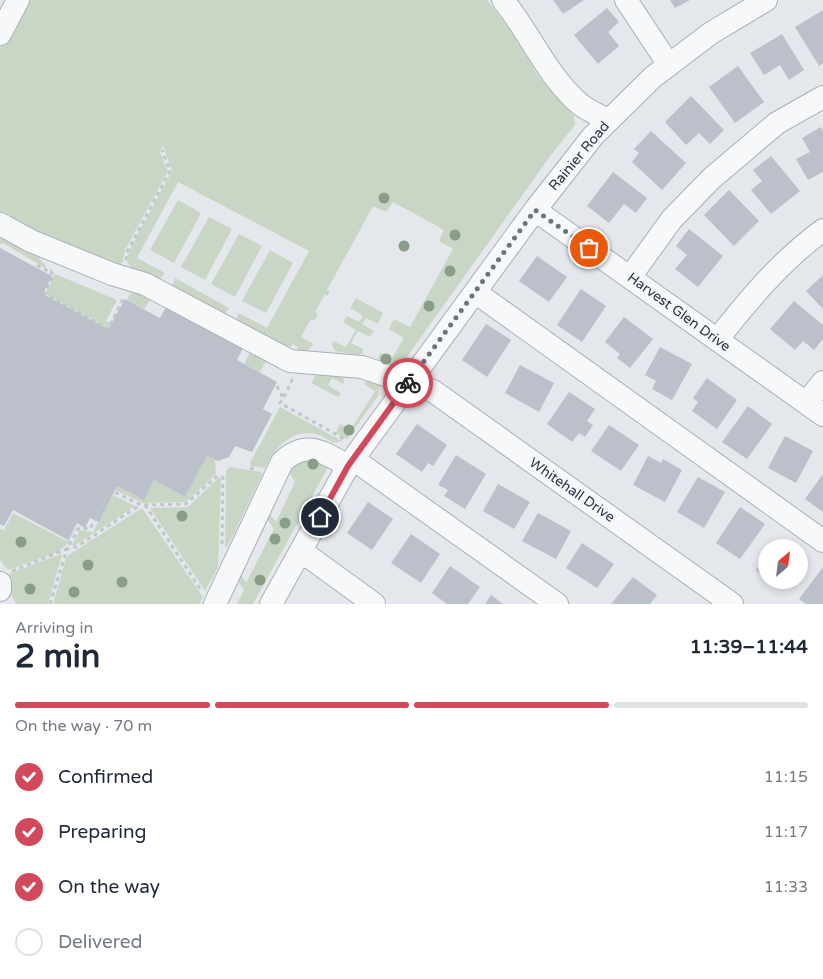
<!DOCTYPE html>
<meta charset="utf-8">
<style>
body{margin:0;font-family:"Varela Round",sans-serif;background:#f2f2f3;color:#1f2937;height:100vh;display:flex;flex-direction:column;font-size:19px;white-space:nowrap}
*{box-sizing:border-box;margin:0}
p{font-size:16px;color:#747a83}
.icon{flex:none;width:28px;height:28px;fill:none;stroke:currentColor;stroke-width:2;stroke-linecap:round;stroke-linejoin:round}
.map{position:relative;height:604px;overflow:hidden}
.drawer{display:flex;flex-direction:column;background:#fff;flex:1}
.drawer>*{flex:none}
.needle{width:32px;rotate:28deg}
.controls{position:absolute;left:758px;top:539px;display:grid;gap:10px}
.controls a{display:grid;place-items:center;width:50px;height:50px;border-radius:50%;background:#fff;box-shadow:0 2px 8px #0003;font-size:25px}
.pin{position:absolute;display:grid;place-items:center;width:42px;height:42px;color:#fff;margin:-21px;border:2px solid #fff;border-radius:50%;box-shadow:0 1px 5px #0007}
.courier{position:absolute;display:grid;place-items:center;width:50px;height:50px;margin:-25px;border:4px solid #d1495b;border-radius:50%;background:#fff;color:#222;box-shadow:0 1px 6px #0007}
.summary em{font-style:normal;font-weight:700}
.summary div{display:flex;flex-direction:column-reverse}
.summary{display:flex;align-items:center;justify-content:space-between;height:85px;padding:0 15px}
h1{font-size:32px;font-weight:700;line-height:38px}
.bar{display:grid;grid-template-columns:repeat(4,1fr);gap:8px 5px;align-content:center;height:60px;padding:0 15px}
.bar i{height:6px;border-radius:4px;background:#e0e1e3}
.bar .current{background:#d1495b}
.bar p{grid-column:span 4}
ol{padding:0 15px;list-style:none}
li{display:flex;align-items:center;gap:15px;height:55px}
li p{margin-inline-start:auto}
li .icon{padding:5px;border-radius:50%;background:#d1495b;color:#fff;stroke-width:4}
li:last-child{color:#747a83}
li i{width:28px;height:28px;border:2px solid #e0e1e3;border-radius:50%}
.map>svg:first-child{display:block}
</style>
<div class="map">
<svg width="823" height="604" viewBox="0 0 823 604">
<rect width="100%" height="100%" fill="#e4e7ec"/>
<path fill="#c9d6c5" d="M26 0H487L508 27 539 77 574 116 575 125 551 155 406 358 396 362 397 366 383 364 378 359 380 353 392 358 404 338 389 329 394 319 410 327 453 249 439 241 444 230 393 202 386 212 373 206 327 290 330 292 327 296 325 294 315 312 318 314 315 320 311 319 301 337 314 344 305 352 297 351 298 347 293 344 290 348 237 319V317L239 313 267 328 309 251 178 182 137 258 165 273 159 280 131 268 127 262 129 251 172 171 163 146 160 152 168 171 125 250 123 262 120 265 38 233 10 218 11 215 0 212V48Z
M178 200 201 213 174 263 150 250Z
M209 217 232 229 205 280 181 267Z
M239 234 262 246 235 297 211 284Z
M5 236 35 253 46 266 45 268 3 243 0 244V240Z
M270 250 293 263 266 313 242 301Z
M55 274 117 300 106 321 110 323 108 328 45 294Z
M175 278 229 308 225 313 172 286Z
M138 290 148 295 150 300 144 309 127 300 130 294Z
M356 298 383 313 378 324 366 318 362 324 374 331 370 337 358 331 351 343 363 349V353L358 355 335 351 332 346 333 341 346 347 356 330 343 322 347 316 359 322 363 316 350 308Z
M252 348 282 364 280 368 266 361 260 372 244 364Z
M317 373 343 375 344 384 332 378 328 385 341 393 338 397 311 383Z
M368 379 379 380 382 386 379 387 378 396 347 439 336 433 340 424 351 429 375 391 364 384Z
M280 407 342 441 333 443C304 420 278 440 265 468L251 466 250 463Z
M305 453 326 466 327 469 253 604H237L244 590 236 578 240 573 246 583 274 529 265 516 268 512 276 522 295 482 287 469Z
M207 456 215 460 216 474 186 502 143 503 115 490 117 486 142 499 154 480 185 497Z
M230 467 261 472 262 475 227 547 225 548 226 471Z
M219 477 221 478 218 567 205 591 150 508 188 507Z
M113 495 135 506 74 546 72 545 80 530 93 532Z
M142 508 203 597 200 604H53L66 558 70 554Z
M13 513 67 541 78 524 68 543 58 552 8 570 0 560V529L4 530Z
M61 554 62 555 48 604H16L11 594 9 574Z"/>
<path fill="#bbc0ca" d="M553 0H584L563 14Z
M670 0H690L675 8Z
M607 8 619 22 608 32 619 46 598 64 574 35Z
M823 10V63L819 66 795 27Z
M782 34 804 70 789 80 780 65 764 75 750 53Z
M738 66 764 102 735 123 709 87Z
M691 96 724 130 710 144 699 133 686 145 665 122Z
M821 127 823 131V172L808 180 796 159 810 152 802 138Z
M651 131 686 163 662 190 632 162 639 153 634 149Z
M771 156 800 191 771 214 751 190 762 181 753 170Z
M613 172 647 198 636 213 624 204 609 223 587 206Z
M729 190 759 221 734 246 704 215Z
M689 229 723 256 698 287 675 269 687 255 676 246Z
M0 248 52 276 43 294 108 329 125 299 160 318 167 305 244 346 237 360 277 382 263 409 272 414 252 452 235 446 229 457 218 461 207 456 185 497 154 480 144 500 117 486 99 522 90 518 85 528 77 523 68 540 13 510 4 526 0 524Z
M537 256 567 277 549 302 519 281Z
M823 275V309L806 291Z
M581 289 606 306 582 342 557 325Z
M794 301 823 325V339L814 350 803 341 795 350 770 329Z
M624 317 653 339 630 368 617 358 620 354 605 342Z
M486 324 511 340 487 377 462 360Z
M660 347 692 364 672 400 652 389 656 381 645 375Z
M520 365 554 383 539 412 505 393Z
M707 378 737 400 717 429 692 411 698 402 693 398Z
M569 392 595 409 587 421 593 425 585 437 579 433 572 442 547 424Z
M748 406 772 424 747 459 722 442Z
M417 424 447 445 433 466 428 463 422 472 396 454Z
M609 425 639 445 621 471 591 451Z
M785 436 813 451 796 483 768 468Z
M456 455 486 474 465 509 444 496 448 490 438 485Z
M648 456 661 463 663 459 682 470 665 502 633 485Z
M823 474V512L805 499Z
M698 477 725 492 704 528 677 512Z
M498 484 530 502 514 529 483 511Z
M368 502 393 519 372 550 347 533Z
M740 507 765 524 740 559 716 543Z
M538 513 571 531 556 559 522 541Z
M411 534 440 554 421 583 391 563Z
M778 540 788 548H773Z
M582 543 614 564 597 588 566 568Z
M766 556V578L756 570Z
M799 556 804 559 799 566Z
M450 566 480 587 468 604H447L432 593Z
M823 567V604H806L799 599Z
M633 577 657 595 650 604H611Z
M770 580H788L782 589Z
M491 595 503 604H485Z"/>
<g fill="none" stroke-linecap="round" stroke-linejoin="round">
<defs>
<path id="minor" d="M503 0C530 33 548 78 581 105 589 111 599 115 608 120
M626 0 669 65
M0 34 18 0
M535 210 823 415
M0 224 31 241 112 274 145 284 290 361 362 367 433 391 732 604
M630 277 672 219 712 178 777 123 823 97
M475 292 823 541
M717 340C749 299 781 261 823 230
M806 403 823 382
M353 459 557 604
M301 551 374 604
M0 583V590
M215 604 282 462C306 439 323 452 348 466
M271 604 348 466 535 210 593 136 653 77 711 33 766 0"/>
</defs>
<use href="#minor" stroke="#a9aeb7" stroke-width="24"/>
<path stroke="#c2c5cb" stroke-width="3" stroke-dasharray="4 4" stroke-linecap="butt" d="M126 260 127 252 170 171 162 150
M37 265 50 272 52 270
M50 272 54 275 44 293 108 329 124 297
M277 386 283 398 280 403 346 440
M284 397 292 380 291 379
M250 468 258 470
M145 505 201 590
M222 544 223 475
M12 571 67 549 79 528 90 529 110 490 141 505 186 504 217 476
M50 604 67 549 76 547 140 505"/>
<use href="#minor" stroke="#f7f8fa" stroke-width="22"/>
</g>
<g fill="#899d89">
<circle cx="384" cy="198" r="5.5"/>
<circle cx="455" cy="235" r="5.5"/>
<circle cx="404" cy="246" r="5.5"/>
<circle cx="450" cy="271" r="5.5"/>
<circle cx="429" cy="306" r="5.5"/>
<circle cx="386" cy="359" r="5.5"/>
<circle cx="349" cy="430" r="5.5"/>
<circle cx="313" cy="464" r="5.5"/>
<circle cx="182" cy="516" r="5.5"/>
<circle cx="285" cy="523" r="5.5"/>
<circle cx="275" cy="539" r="5.5"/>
<circle cx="21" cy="542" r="5.5"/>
<circle cx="88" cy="565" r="5.5"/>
<circle cx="260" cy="580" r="5.5"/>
<circle cx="122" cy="582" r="5.5"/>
<circle cx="30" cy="589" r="5.5"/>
<circle cx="74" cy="592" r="5.5"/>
</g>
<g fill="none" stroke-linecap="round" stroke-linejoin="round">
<path stroke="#6c737f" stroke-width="5" stroke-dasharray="0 9" d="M408 383 535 210 589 248"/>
<path stroke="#d1495b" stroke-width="6" d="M320 517 348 466 408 383"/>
</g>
<g text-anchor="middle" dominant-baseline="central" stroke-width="4.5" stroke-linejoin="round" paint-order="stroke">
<g font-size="14" fill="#2b3445" stroke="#f4f6f9">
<text transform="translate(579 156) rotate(-50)">Rainier Road</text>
<text transform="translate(679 312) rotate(36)">Harvest Glen Drive</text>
<text transform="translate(572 490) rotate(35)">Whitehall Drive</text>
</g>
</g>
</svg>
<div class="controls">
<a><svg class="needle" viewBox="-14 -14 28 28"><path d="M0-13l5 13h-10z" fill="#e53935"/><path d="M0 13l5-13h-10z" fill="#747a83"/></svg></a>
</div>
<div class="pin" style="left:589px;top:248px;background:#ea580c"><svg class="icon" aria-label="bag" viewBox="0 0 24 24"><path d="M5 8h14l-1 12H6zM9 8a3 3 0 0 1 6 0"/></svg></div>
<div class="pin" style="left:320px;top:517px;background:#1f2937"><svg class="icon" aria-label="home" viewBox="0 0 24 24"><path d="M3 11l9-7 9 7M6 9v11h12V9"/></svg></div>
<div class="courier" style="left:408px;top:383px"><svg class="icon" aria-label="bike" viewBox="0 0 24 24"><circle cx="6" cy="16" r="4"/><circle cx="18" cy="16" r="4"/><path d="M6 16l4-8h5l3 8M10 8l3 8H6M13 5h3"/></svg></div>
</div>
<section class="drawer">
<div class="summary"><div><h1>2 min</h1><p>Arriving in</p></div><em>11:39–11:44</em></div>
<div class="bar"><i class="current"></i><i class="current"></i><i class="current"></i><i></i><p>On the way · 70 m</p></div>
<ol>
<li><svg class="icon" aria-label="check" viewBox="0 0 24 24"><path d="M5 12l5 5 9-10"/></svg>Confirmed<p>11:15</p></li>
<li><svg class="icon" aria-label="check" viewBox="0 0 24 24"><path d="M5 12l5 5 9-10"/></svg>Preparing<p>11:17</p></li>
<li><svg class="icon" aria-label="check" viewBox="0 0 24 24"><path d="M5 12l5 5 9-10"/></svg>On the way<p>11:33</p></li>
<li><i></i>Delivered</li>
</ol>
</section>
